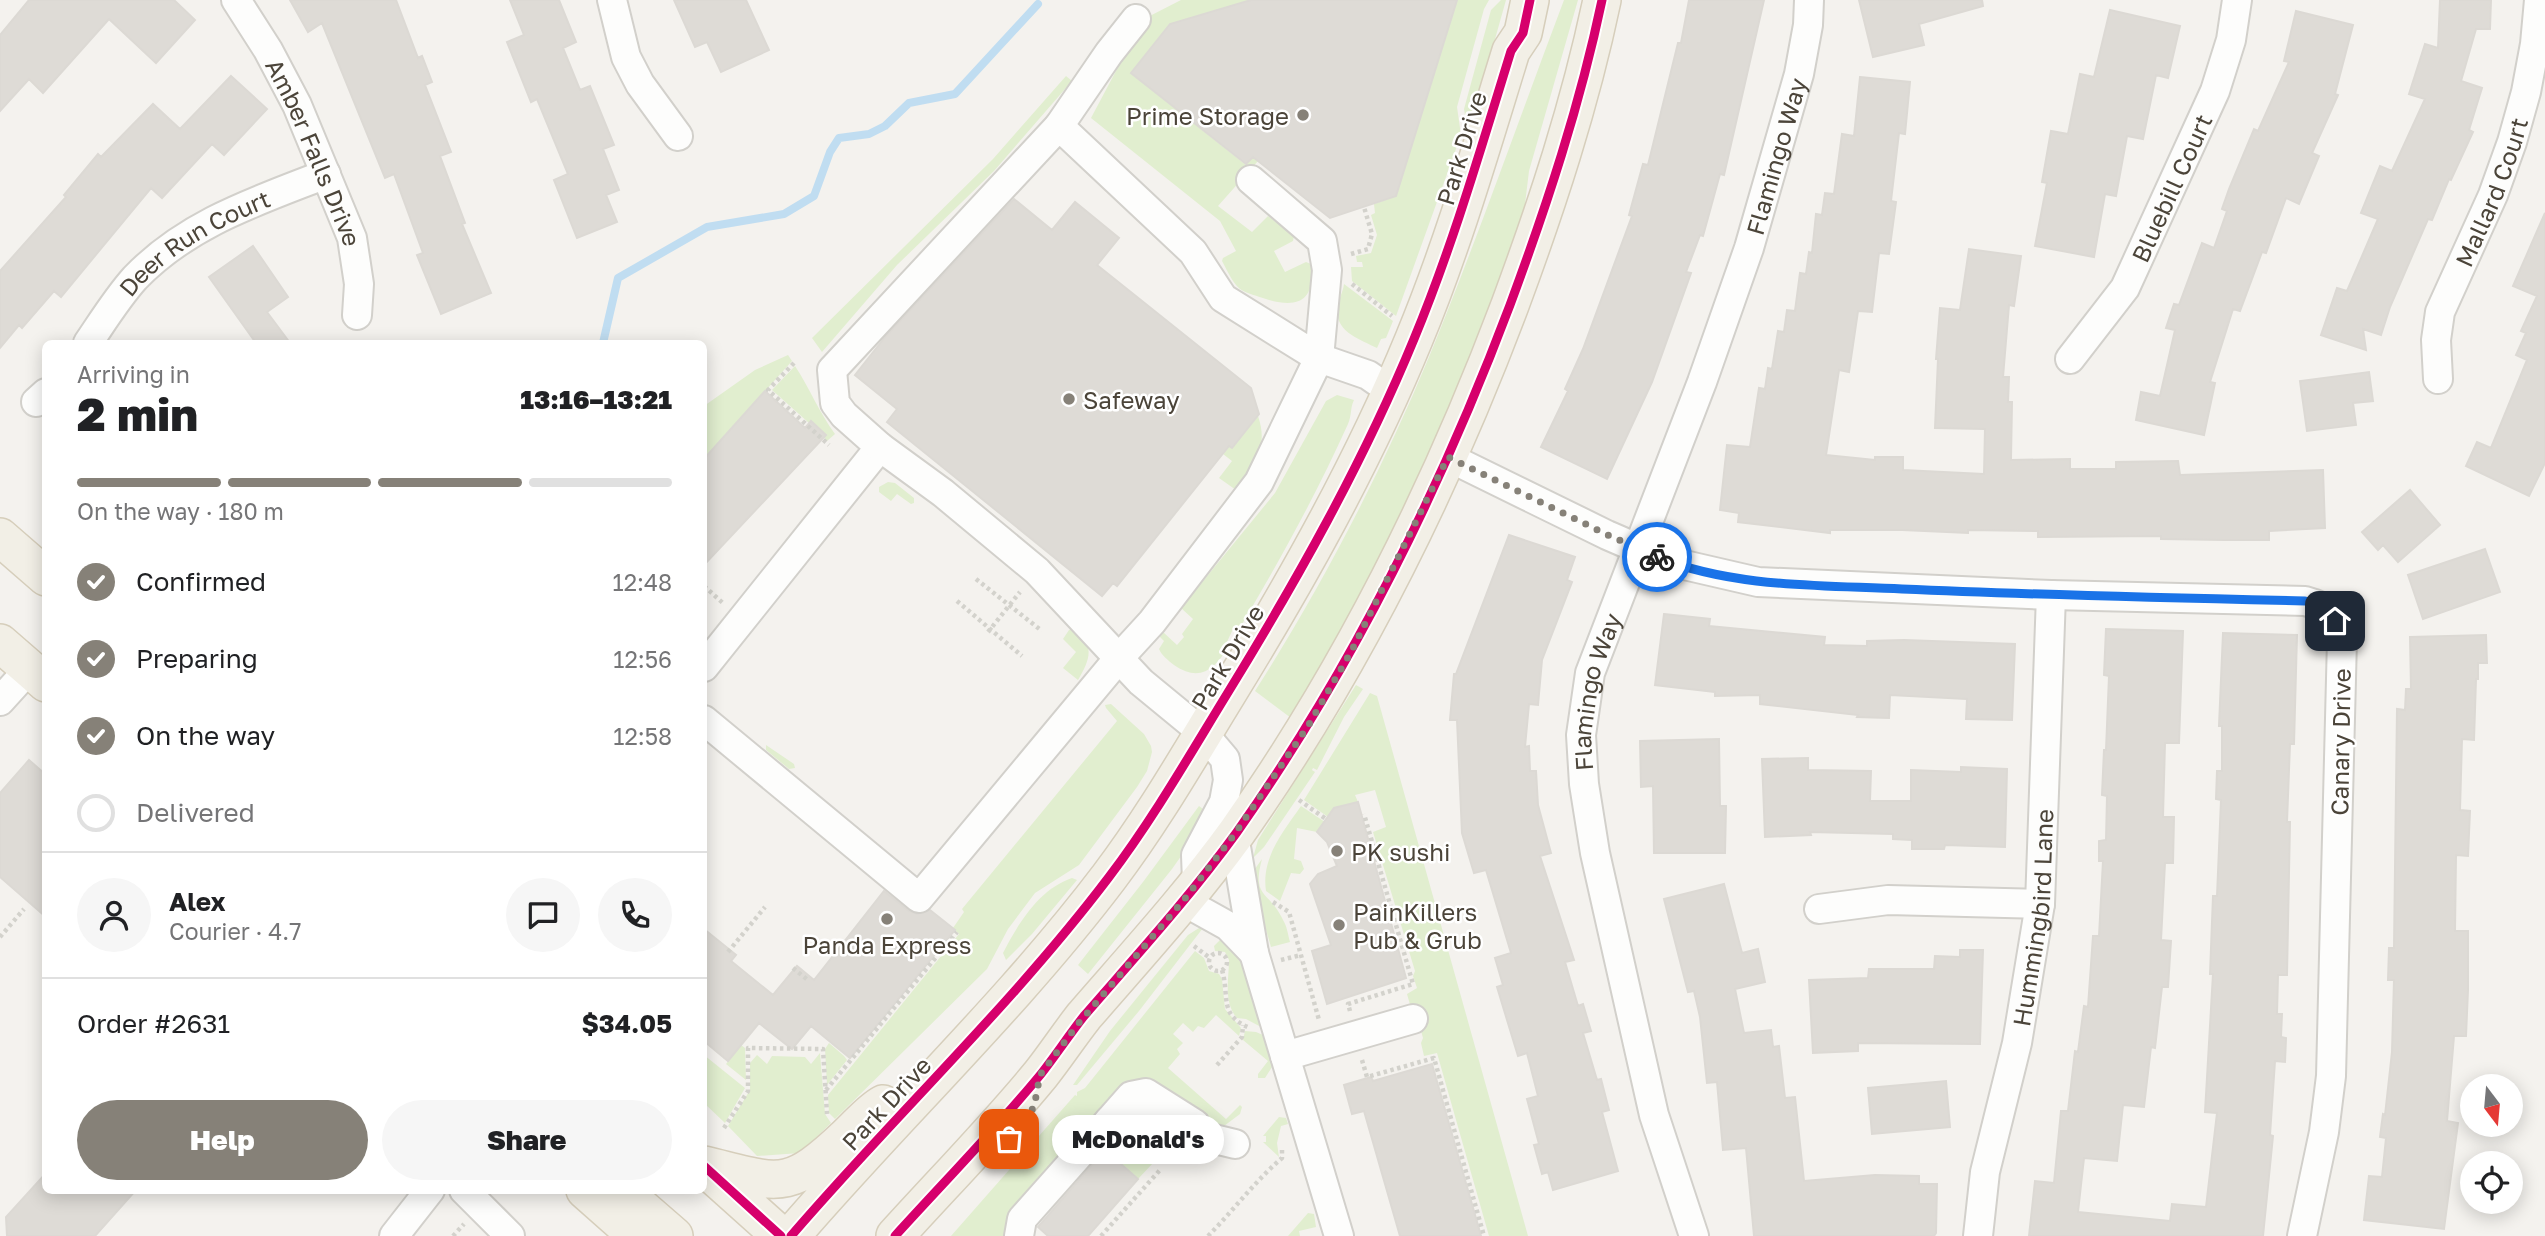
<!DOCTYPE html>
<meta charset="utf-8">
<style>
body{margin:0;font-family:"Golos Text",sans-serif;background:#f6f6f6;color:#202124;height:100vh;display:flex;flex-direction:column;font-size:26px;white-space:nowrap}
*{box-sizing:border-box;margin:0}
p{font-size:23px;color:#757577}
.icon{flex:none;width:38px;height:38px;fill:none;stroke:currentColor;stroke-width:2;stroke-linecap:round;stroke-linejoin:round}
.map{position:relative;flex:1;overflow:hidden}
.details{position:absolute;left:42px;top:340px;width:665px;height:854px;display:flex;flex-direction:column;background:#fff;border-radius:10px;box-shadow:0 4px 18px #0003}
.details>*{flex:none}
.needle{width:46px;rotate:164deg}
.tools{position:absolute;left:2460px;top:1074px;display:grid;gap:14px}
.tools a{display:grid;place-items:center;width:63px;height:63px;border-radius:50%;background:#fff;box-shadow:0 4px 18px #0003;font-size:35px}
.pin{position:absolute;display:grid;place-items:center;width:60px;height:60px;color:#fff;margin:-30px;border-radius:14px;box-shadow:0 4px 10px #0006}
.courier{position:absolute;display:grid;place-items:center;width:70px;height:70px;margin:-35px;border:5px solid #1a73e8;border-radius:50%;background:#fff;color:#222;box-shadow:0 2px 9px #0007}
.bubble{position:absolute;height:49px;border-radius:24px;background:#fff;box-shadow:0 4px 18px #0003;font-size:23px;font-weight:800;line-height:49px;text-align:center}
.head em{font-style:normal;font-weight:800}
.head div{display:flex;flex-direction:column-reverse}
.head{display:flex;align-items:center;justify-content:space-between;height:119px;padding:0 35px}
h1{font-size:46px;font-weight:800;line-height:52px}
.bar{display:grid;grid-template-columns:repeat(4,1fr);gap:10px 7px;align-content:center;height:84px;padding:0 35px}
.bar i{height:9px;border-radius:5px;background:#e0e0e0}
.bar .on{background:#868178}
.bar p{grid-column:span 4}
.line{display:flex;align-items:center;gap:18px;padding:0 35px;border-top:2px solid #e0e0e0}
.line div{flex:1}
.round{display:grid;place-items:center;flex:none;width:74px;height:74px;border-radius:37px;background:#f6f6f6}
ol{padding:0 35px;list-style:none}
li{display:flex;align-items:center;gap:21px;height:77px}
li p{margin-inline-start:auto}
li .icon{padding:7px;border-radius:50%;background:#868178;color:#fff;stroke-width:4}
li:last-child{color:#757577}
li i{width:38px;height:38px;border:4px solid #e0e0e0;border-radius:50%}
.cta{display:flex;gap:14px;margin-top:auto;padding:14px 35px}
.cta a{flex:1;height:80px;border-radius:42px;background:#868178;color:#fff;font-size:28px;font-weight:800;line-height:80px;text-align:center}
.cta a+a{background:#f6f6f6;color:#202124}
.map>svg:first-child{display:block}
</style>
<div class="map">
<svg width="2545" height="1236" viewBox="0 0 2545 1236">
<rect width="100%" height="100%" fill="#f4f2ee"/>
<path fill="#e1eecf" d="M1181 0H1251L1170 24 1131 73 1246 165 1253 157 1258 161 1218 206 1252 232 1268 216 1294 236 1293 241 1274 251 1285 272 1306 262 1311 264C1316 301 1298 309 1266 299 1258 296 1247 294 1240 289 1232 282 1227 270 1222 261L1223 258 1236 251 1220 221 1091 118 1125 54 1148 28 1140 21Z
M1457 0H1489L1484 9 1457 107 1461 135 1396 316 1352 281 1351 267H1363L1362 262H1357L1356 256 1371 253 1377 235 1371 215 1375 213 1374 204 1396 196Z
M1501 0H1506L1470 128 1466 121 1464 109 1491 10Z
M1564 0H1578L1529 171 1522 229 1448 424 1342 633 1291 718 1255 691C1322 586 1381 473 1429 357 1477 240 1519 119 1564 0Z
M1066 76 1072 81 994 171 897 265 822 352 812 338 993 159Z
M1344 284 1393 321 1386 338 1381 339 1377 348C1359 339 1333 331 1338 306 1339 298 1343 292 1344 284Z
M788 355 792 361 704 459V406L755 370Z
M795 366C810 389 819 412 835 434L827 441 811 422 809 423 772 390Z
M1337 395 1354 400C1350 408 1352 415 1348 424 1315 497 1279 562 1238 631L1233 629 1226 644 1229 646C1215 669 1200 683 1174 665 1168 660 1162 656 1159 649L1164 641 1159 636 1163 632 1177 645 1184 637 1182 634 1193 619 1181 608 1275 493 1326 401Z
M1258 416C1269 447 1254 467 1236 490L1219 478 1232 461 1223 454 1229 446 1232 448Z
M888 482 895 483 914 498V503L911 504 897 494 891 501 879 492V487Z
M1073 629C1096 644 1090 660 1078 680L1063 668 1076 652 1063 639 1069 630Z
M1356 685 1363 689 1344 717 1317 770 1313 768 1312 770 1315 772 1264 847 1253 858 1258 840Z
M1370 693 1377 696 1528 1236H1489L1437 1053 1424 1056 1421 1043 1423 1038 1415 1009 1411 1008 1407 994 1417 988 1413 976 1415 971 1373 832 1386 827 1375 790 1355 795 1358 802 1334 808 1328 817 1304 800Z
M1111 704 1144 734 1151 746 1152 752 1147 771 1137 787 1079 865 1035 893 1008 929 987 969 835 1119 829 1113 828 1095 959 934 953 928 964 912 962 909 1117 721 1106 708 1105 705Z
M766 745 794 764 795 768 789 769 766 750Z
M1199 806 1207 812 1189 845 1172 869 1088 974 1078 965 1143 882Z
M1301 806 1325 822 1317 832 1297 828 1294 859 1301 861 1304 869 1300 874 1291 873 1280 901 1266 891C1261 858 1283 832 1301 806Z
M1262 859C1251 899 1270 891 1283 920 1287 926 1288 935 1290 942L1271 947 1253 885 1252 873Z
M1072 878 1077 880 1032 934 1006 960 1003 953C1018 924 1039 889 1072 878Z
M1199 928H1203L1139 1011 1077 1085H1073L1110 1031 1188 935Z
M1221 939 1231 942 1239 954 1261 1027 1246 1019 1237 1018C1223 1002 1229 978 1229 960L1225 952 1215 951 1214 946Z
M1195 951 1204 958 1209 971 1219 974 1222 979 1225 1009 1241 1028 1239 1036 1216 1015 1204 1028 1198 1026 1193 1032 1183 1023 1173 1034 1183 1043 1177 1049 1180 1054 1168 1068 1226 1119 1240 1105 1242 1107 1240 1114 1224 1126 1210 1125 1146 1082 1011 1236H951L1075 1095 1077 1096V1092L1085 1088Z
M1245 1031 1256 1032 1263 1035 1272 1067 1265 1078H1258V1074L1268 1061 1243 1040Z
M829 1043 844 1056 847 1060 827 1085 825 1049Z
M741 1045 745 1048 746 1080 726 1064Z
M820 1053 825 1114 831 1123 800 1153 757 1156 728 1126 750 1090V1063L757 1055 767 1064 772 1056 805 1057 811 1064Z
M704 1055 745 1088 725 1123 704 1103Z
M1279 1117 1286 1118 1288 1124 1281 1126 1277 1143 1279 1157 1263 1142H1266V1136H1263Z
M1115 1127 1198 1148 1197 1150 1193 1151 1155 1146 1154 1162 1138 1179 1098 1144Z
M1308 1213 1314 1214 1316 1227 1299 1231 1300 1236H1288Z"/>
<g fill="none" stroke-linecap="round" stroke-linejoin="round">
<path stroke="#c0ddf1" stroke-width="8" d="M603 343 618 278 707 227 784 214 814 196 830 152 839 138 869 134 885 126 909 103 955 94 1038 4"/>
</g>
<path fill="#dedbd6" stroke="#dcd9d4" stroke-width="2" d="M29 0H174L195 20 156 63 109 19 43 93 29 79 0 111V35Z
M290 0H396L418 58 422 56 432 82 425 85 451 152 440 156 465 223 462 224 491 293 441 314 417 255 423 253 394 174 385 178 322 23 308 32Z
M510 0H559L576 42 563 48 580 90 590 86 614 145 603 149 619 190 606 195 617 222 577 238 554 180 568 174 537 99 531 102 507 42 524 35Z
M674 0H746L769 50 721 72 707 42 695 47Z
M1251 0H1457L1396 196 1330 218 1253 157 1246 164 1131 73 1170 24Z
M1689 0H1764L1724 175 1720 174 1703 236 1700 235 1686 272 1691 273 1652 382 1607 479 1541 447 1568 391 1565 389 1583 349 1632 216 1629 215 1643 164 1648 165 1678 43H1681Z
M1859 0H1982L1983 6 1919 24 1924 45 1873 57Z
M2440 0H2491L2490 29H2476L2461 81 2482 88 2469 130 2473 132 2451 180 2449 179 2432 220 2428 219 2390 307 2381 335 2363 329 2366 350 2321 335 2337 288 2347 291 2378 219 2361 213 2380 166 2392 171 2425 99 2409 94 2425 44 2438 48Z
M2110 10 2180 26 2168 78 2156 75 2143 139 2127 136 2116 196 2105 194 2094 257 2035 246 2047 183 2042 182 2051 131 2068 134 2080 74 2094 77Z
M2296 11 2353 25 2335 94 2338 95 2312 153 2319 156 2299 204 2286 198 2266 253 2262 252 2240 311 2233 309 2210 382 2215 383 2204 435 2136 420 2141 392 2160 396 2175 330 2166 328 2174 304 2179 305 2202 243 2214 248 2227 211 2222 209 2229 189 2254 129 2258 131 2289 62 2284 61Z
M231 76 267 109 224 155 212 144 162 198 151 188 61 297 54 291 22 328 19 325 0 348V271L66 197 64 195 98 154 101 157 153 104 180 129Z
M1860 77 1910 82 1905 134 1899 133 1891 201 1896 202 1889 254 1879 253 1872 312 1858 311 1849 372 1839 370 1826 455 1875 460V457H1903V470L1984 474 1985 429 1935 428 1938 359H1936L1940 308 1960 310 1969 249 2021 256 2014 306 2009 305 2003 377H2009L2008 402H2012L2011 460 2070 459V469H2116V462L2178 461 2180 475 2323 470 2325 528 2269 531V540H2224L2161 539V536L2038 537V531L1968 530V533L1902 530H1830V533L1738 522 1739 513 1720 510 1727 445 1750 447 1759 388 1765 389 1768 368 1772 369 1778 331 1784 332 1787 310 1795 311 1800 273 1806 274 1809 252 1812 253 1816 214 1822 215 1825 193 1834 194 1842 134 1854 136Z
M1014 199 1052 230 1075 202 1119 238 1097 265 1251 388 1259 414 1232 448 1229 446 1117 586 1113 583 1102 596 887 422 897 409 855 375 886 336Z
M2545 213V463L2529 496 2466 466 2477 442 2491 448 2527 360 2516 355 2526 333 2521 331 2537 296 2513 286Z
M253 246 288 297 267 312 290 343H256L209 277Z
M2369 372 2373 401 2353 403 2356 425 2307 431 2300 381Z
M765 391 805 428 811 421 826 435 704 565V459Z
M2410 490 2440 525 2398 562 2383 545 2378 550 2362 532Z
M1509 535 1575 557 1567 580 1572 582 1542 660 1538 705 1529 704 1525 747 1529 746 1530 771H1536L1538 805 1551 853 1540 856 1574 960 1565 962 1578 1006 1583 1004 1591 1031 1583 1033 1597 1080 1601 1079 1609 1110 1602 1112 1618 1171 1553 1190 1548 1172 1542 1174 1534 1145 1539 1144 1527 1099 1538 1096 1527 1053 1518 1056 1497 987 1503 985 1495 958 1511 953 1486 870 1474 873 1462 833 1457 720H1450L1454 674H1456Z
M2485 549 2500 592 2423 619 2408 575Z
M1664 614 1710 619 1709 626 1825 637 1824 645 1867 646V641L1904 640 2015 644 2012 720 1966 719 1967 699 1890 695 1889 718 1857 717 1858 715 1760 704V695L1715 696V692L1655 685Z
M2106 629 2183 631 2179 743H2165L2163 817H2174L2173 863H2165L2161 940 2171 941 2168 987H2162L2155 1048 2151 1047 2144 1107 2123 1105 2117 1161 2084 1158 2078 1212 2170 1221 2172 1204 2206 1207 2217 1113 2205 1112 2213 974H2210L2213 896H2217L2221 800 2216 799 2217 771H2222V726H2219L2223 633 2297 635 2294 744H2290L2287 822H2290L2287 975H2278L2277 1014H2282L2281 1037 2286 1038 2285 1062 2275 1061 2270 1135 2273 1136 2263 1236H2029L2035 1181 2054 1183 2061 1111H2068L2075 1051 2078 1052 2084 1006 2088 1007 2093 936H2099L2103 861H2099V841L2106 840 2107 796 2102 795 2104 750H2106L2109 676 2104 675Z
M2486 635 2487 663H2478V679H2476L2474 740 2462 739 2460 810 2470 811 2468 856 2456 855 2455 931H2468V990L2466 1036H2454L2447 1121 2458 1123 2444 1229 2364 1220 2369 1176 2382 1177 2386 1138 2380 1137 2383 1114 2385 1115 2392 1052 2394 980H2388L2389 948H2394L2397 709 2405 710 2406 689H2411L2410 637Z
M1719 739 1720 806H1726L1725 853H1654L1653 786 1641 787 1640 741Z
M1808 758V770L1871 771 1870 801H1911V770L1961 772V767L2007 769 2005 847 1945 845 1944 849H1912V840L1893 839V834L1810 832 1811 835 1765 837 1762 759Z
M29 760 46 775V917L0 877V793Z
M1358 802 1406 978 1327 1004 1312 951 1331 945 1310 884 1318 874 1337 866 1327 842 1317 832 1334 808Z
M1724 884 1742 953 1758 949 1765 982 1735 989 1744 1033 1771 1030 1773 1047 1779 1046 1785 1098 1795 1097 1804 1181 1875 1175 1919 1176V1184H1937L1936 1233 1934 1236H1754L1746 1148 1723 1150 1717 1082 1707 1083 1700 1017 1694 991 1688 992 1664 899Z
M884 891 909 911 917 914 930 910 955 930 850 1058 811 1026 792 1049 759 1023 728 1061 704 1041V929L736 955 731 961 773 995 797 966 814 980Z
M1960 950H1983L1980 1044 1858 1043V1051L1813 1053 1809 980 1868 978 1869 969H1934L1935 956 1960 957Z
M1432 1064 1481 1236H1400L1364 1111 1352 1114 1344 1085 1371 1077 1373 1081Z
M1946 1081 1950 1127 1872 1134 1868 1088Z
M1105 1150 1138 1179 1088 1236H1048L1038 1227Z
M46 1173V1190H136L95 1236H7L6 1217Z"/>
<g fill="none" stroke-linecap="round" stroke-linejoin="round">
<defs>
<g id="minor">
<path id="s1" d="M236 0 268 50 297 105 352 238 359 284 357 315"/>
<path d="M612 0 626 57 640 84 678 136"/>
<path d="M1059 126 1109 53 1136 19"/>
<path id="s2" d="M88 343C103 321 117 298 135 278 188 223 257 201 326 174"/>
<path id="s3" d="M2070 359 2125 288 2215 91 2231 40 2237 0"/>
<path id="s4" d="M2438 379 2436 340 2440 312 2493 195 2512 142 2526 92 2535 44 2539 0"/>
<path d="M36 402 46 393"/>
<path d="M1448 457 1607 535 1667 561 1758 582 2051 595 2305 601C2331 608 2332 614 2342 639L2331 1076 2324 1132 2302 1236"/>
<path d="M704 667 880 447"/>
<path d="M0 701 29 669"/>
<path d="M704 720 919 898 1119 658 1152 622 1259 482 1319 358 1368 375 1391 391"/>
<path d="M1234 835 1254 953 1339 1236"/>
<path d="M1197 882 1196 855 1224 802 1228 780 1225 759 1203 733 1141 682 1037 571 943 493 880 447 844 415 835 403 832 370 1059 126 1193 252 1223 298 1319 358 1327 270 1322 241 1251 180"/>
<path d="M1183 901 1228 926 1254 953"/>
<path d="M1819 909 1888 900 2040 904"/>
<path d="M1285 1056 1413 1019"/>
<path d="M1109 1121 1131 1096 1146 1093 1195 1124 1199 1133"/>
<path d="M464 1190 510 1236"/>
<path d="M394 1236 430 1190"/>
<path d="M1019 1236 1022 1219 1109 1121 1132 1119 1235 1144"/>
<path id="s5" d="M1694 1236 1654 1115 1595 853 1584 784 1581 735 1590 673 1702 382 1749 248 1799 74 1808 25 1809 0"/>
<path id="s6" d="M1978 1236 1985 1172 2017 1043 2040 904 2051 595"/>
</g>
<path id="major" d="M0 537 46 577
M0 643 46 683
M704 1165C779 1183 787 1193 846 1137 858 1126 870 1111 883 1104
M704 1167 781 1236
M585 1190 637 1236
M621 1190 674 1236
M791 1236C895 1115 1012 1005 1109 877 1153 819 1189 756 1227 694 1297 580 1363 463 1414 339 1453 245 1481 148 1511 51L1523 33 1530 0
M895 1236C943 1183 996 1129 1041 1074 1056 1055 1069 1035 1084 1016 1136 956 1190 897 1237 832 1351 670 1440 491 1510 305 1547 205 1580 105 1602 0"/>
</defs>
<use href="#minor" stroke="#d2d0cb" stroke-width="32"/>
<use href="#major" stroke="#d6cebb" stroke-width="40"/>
<path stroke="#d3d2cc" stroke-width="4.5" stroke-dasharray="3.5 3.5" stroke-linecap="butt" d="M1351 254 1368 249 1372 234 1364 207
M1352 284 1392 316
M794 363 768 390 829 445
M976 579 1042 631
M704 586 724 604
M957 601 1022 656
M988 632 1020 592
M1299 800 1326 819
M1273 902 1289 912 1319 1020
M0 937 24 909
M1194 946 1210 958
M728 952 765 907
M1209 962a9 9 0 1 1 18 0a9 9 0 1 1-18 0Z
M1281 960 1301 955
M793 968 809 981
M1222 970C1230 997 1218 1015 1250 1028
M1350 1011 1348 1004 1413 984 1364 814
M1362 1060 1367 1077 1434 1058 1484 1236
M1217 1065 1242 1037 1243 1025
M826 1090 957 932
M724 1128 748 1091V1048L823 1049 827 1114
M453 1236 464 1224
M1101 1236 1160 1170
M1208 1236C1233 1211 1255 1181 1282 1158V1147"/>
<use href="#minor" stroke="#fdfdfc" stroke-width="28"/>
<use href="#major" stroke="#f2efe6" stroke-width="37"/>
<defs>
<path id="cycleway" d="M704 1166 781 1236
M791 1236C895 1115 1012 1005 1109 877 1153 819 1189 756 1227 694 1297 580 1363 463 1414 339 1453 245 1481 148 1511 51L1523 33 1530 0
M895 1236C943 1183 996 1129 1041 1074 1056 1055 1069 1035 1084 1016 1136 956 1190 897 1237 832 1351 670 1440 491 1510 305 1547 205 1580 105 1602 0"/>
</defs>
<use href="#cycleway" stroke="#fff" stroke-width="13"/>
<use href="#cycleway" stroke="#d6006c" stroke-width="9"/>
</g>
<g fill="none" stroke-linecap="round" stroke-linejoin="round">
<path stroke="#868178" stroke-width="7" stroke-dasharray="0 12.6" d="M1009 1139 1034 1107 1040 1075 1078 1024 1183 901 1234 835 1308 726 1351 652 1448 457 1608 535 1657 557"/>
<path stroke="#1a73e8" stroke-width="9" d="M1657 557C1734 588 1821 585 1902 589 2036 595 2170 598 2305 601 2319 605 2329 607 2335 621"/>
</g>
<g fill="#868178" stroke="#fff" stroke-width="2.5">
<circle cx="1303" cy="115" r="7"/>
<circle cx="1069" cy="399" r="7"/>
<circle cx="1337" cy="851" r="7"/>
<circle cx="887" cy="919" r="7"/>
<circle cx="1339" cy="925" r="7"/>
</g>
<g text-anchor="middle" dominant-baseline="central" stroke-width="5" stroke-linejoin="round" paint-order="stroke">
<g font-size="24" fill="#4b4439" stroke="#fff" text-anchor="start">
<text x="1289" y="115" text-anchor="end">Prime Storage</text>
<text x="1083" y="399">Safeway</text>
<text x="1351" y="851">PK sushi</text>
<text x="1353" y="911">PainKillers<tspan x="1353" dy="28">Pub &amp; Grub</tspan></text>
<text x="887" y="944" text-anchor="middle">Panda Express</text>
</g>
<g font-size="24" fill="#4b4439" stroke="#fff">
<text transform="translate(1461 148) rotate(-73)">Park Drive</text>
<text stroke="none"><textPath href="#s1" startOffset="172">Amber Falls Drive</textPath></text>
<text stroke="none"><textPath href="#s5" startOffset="1127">Flamingo Way</textPath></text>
<text stroke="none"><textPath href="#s3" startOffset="200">Bluebill Court</textPath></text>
<text stroke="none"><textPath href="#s4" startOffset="198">Mallard Court</textPath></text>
<text stroke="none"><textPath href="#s2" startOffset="150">Deer Run Court</textPath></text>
<text transform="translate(1227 657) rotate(-59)">Park Drive</text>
<text stroke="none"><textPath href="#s5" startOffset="560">Flamingo Way</textPath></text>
<text transform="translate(2340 742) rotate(-89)">Canary Drive</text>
<text stroke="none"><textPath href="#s6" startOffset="324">Hummingbird Lane</textPath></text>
<text transform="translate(886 1103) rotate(-47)">Park Drive</text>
</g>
</g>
</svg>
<div class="tools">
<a><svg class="needle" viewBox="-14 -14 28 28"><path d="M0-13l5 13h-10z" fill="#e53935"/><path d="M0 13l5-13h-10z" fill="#757577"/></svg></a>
<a><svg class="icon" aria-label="locate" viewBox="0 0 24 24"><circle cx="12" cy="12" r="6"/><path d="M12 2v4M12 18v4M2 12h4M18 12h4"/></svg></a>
</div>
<div class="pin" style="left:1009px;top:1139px;background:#ea580c"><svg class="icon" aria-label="bag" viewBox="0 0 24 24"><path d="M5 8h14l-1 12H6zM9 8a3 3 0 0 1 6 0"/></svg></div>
<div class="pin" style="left:2335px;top:621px;background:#1f2937"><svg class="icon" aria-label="home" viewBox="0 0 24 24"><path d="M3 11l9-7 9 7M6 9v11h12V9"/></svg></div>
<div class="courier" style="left:1657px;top:557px"><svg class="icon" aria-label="bike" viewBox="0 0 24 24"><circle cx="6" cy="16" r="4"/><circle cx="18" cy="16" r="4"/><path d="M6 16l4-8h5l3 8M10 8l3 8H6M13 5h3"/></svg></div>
<div class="bubble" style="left:1052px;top:1115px;width:172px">McDonald's</div>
<section class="details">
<div class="head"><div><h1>2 min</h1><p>Arriving in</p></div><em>13:16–13:21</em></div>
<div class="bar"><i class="on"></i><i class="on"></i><i class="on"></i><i></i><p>On the way · 180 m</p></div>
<ol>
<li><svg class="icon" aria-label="check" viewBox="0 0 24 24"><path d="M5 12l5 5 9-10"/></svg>Confirmed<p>12:48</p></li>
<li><svg class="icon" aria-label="check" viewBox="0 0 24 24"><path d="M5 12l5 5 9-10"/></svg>Preparing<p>12:56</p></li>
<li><svg class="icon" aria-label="check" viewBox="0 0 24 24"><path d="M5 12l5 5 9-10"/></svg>On the way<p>12:58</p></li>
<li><i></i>Delivered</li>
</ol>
<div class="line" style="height:126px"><a class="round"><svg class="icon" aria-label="person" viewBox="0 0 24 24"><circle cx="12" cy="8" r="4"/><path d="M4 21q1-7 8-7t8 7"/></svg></a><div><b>Alex</b><p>Courier · 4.7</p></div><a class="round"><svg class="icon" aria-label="chat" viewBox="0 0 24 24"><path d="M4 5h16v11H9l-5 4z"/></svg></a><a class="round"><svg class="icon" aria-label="phone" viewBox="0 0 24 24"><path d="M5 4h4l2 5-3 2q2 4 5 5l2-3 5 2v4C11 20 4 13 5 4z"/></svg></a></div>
<div class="line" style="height:91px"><div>Order #2631</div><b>$34.05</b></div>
<div class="cta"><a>Help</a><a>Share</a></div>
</section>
</div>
